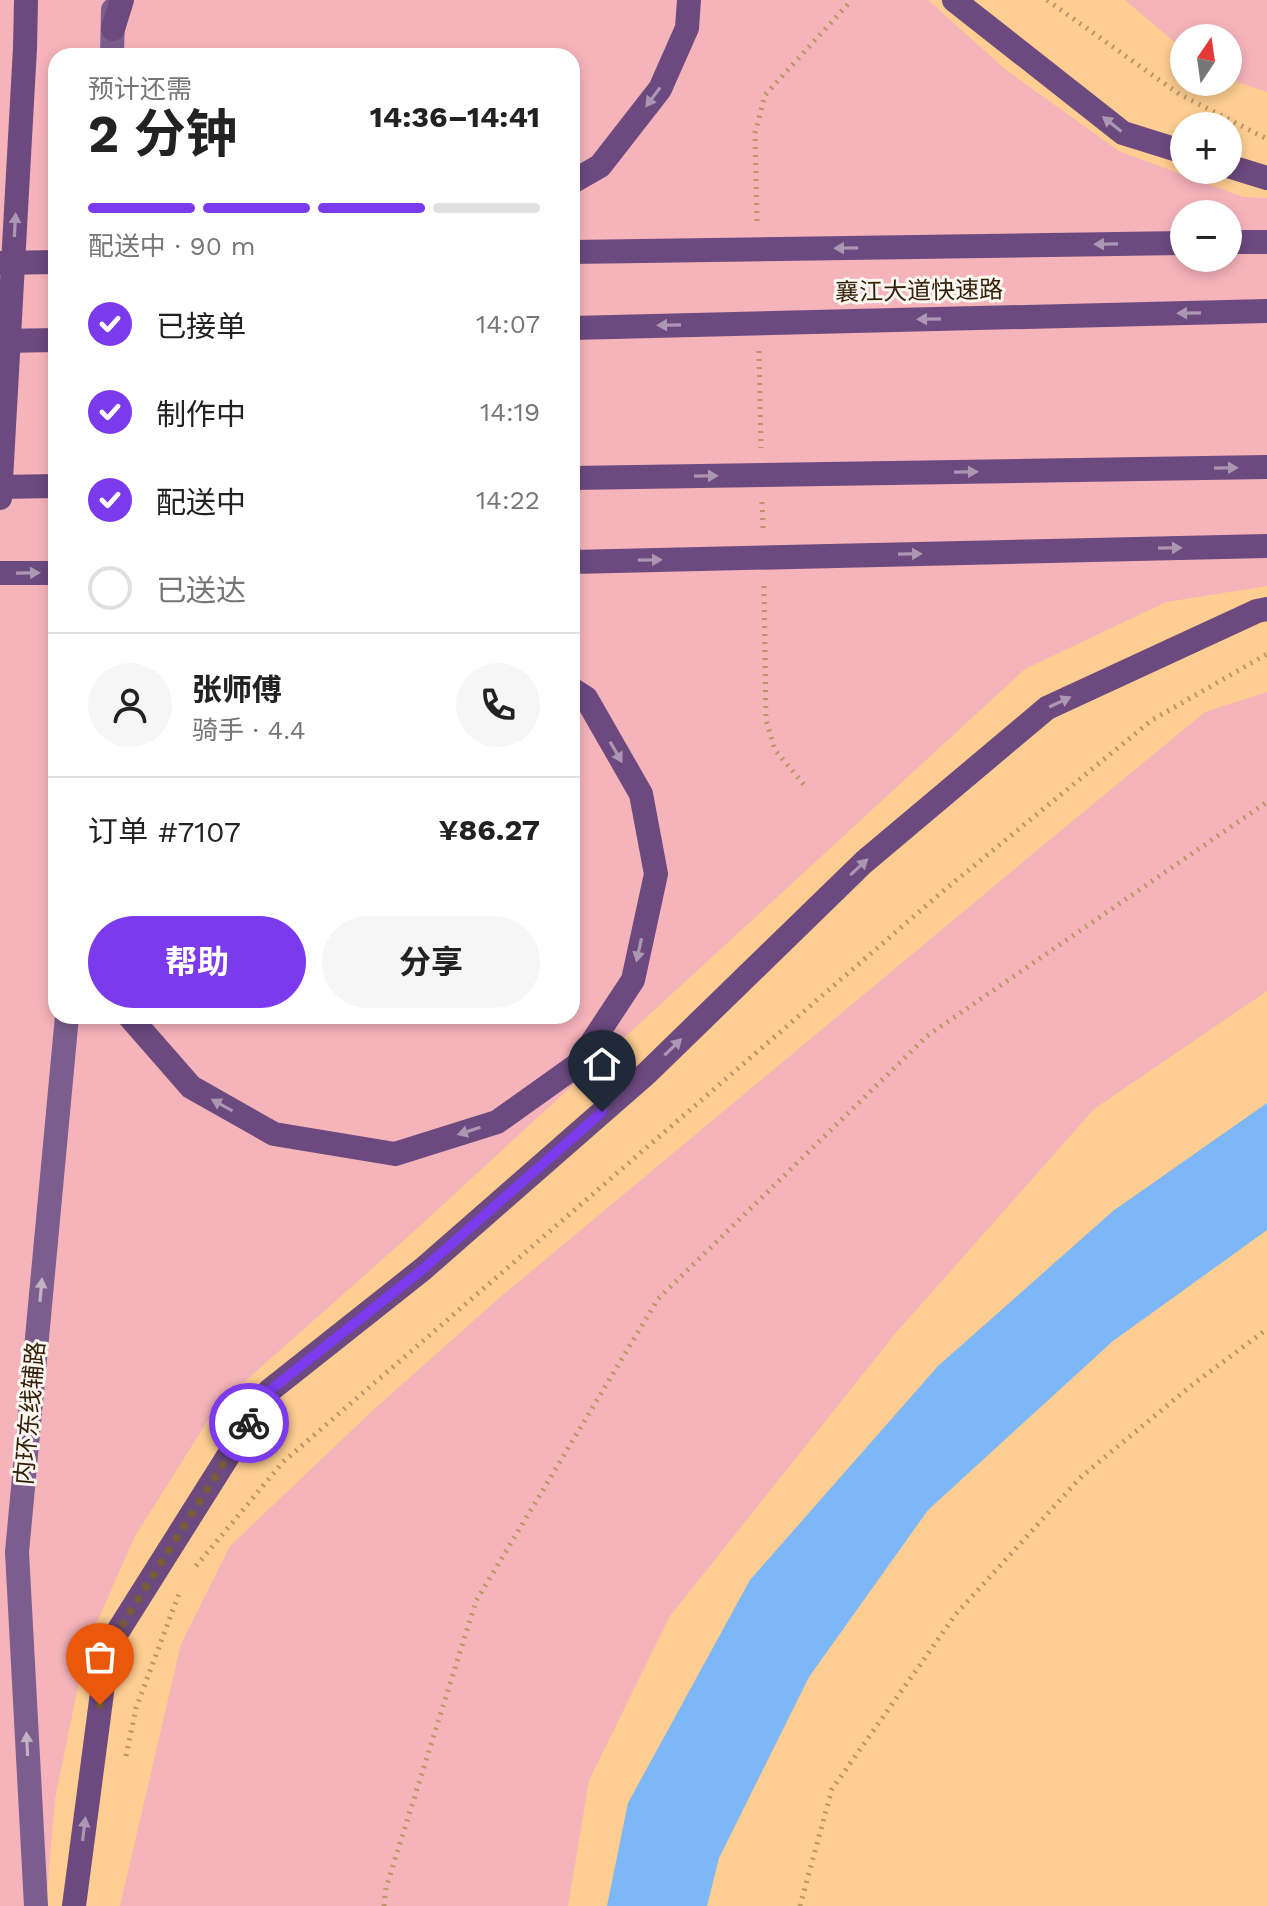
<!DOCTYPE html>
<html lang="zh">
<meta charset="utf-8">
<style>
body{margin:0;font-family:"Work Sans","Noto Sans SC",sans-serif;background:#f6f6f6;color:#222;height:100vh;display:flex;flex-direction:column;font-size:30px;white-space:nowrap}
*{box-sizing:border-box;margin:0}
p{font-size:26px;color:#767676}
.icon{flex:none;width:44px;height:44px;fill:none;stroke:currentColor;stroke-width:2;stroke-linecap:round;stroke-linejoin:round}
.map{position:relative;flex:1;overflow:hidden}
.details{position:absolute;left:48px;top:48px;width:532px;height:976px;display:flex;flex-direction:column;background:#fff;border-radius:24px;box-shadow:0 4px 12px #0003}
.details>*{flex:none}
.needle{width:52px;rotate:13deg}
.tools{position:absolute;left:1170px;top:24px;display:grid;gap:16px}
.tools a{display:grid;place-items:center;width:72px;height:72px;border-radius:50%;background:#fff;box-shadow:0 4px 12px #0003;font-size:40px}
.pin{position:absolute;display:grid;place-items:center;width:68px;height:68px;color:#fff;margin:-82px -34px;border-radius:50% 50% 50% 0;rotate:-45deg;box-shadow:0 0 8px #0007}
.pin .icon{rotate:45deg}
.courier{position:absolute;display:grid;place-items:center;width:80px;height:80px;margin:-40px;border:6px solid #7c3aed;border-radius:50%;background:#fff;color:#222;box-shadow:0 2px 10px #0007}
.summary em{font-style:normal;font-weight:700}
.summary div{display:flex;flex-direction:column-reverse}
.summary{display:flex;align-items:center;justify-content:space-between;height:136px;padding:0 40px}
h1{font-size:52px;font-weight:700;line-height:60px}
.bar{display:grid;grid-template-columns:repeat(4,1fr);gap:12px 8px;align-content:center;height:96px;padding:0 40px}
.bar i{height:10px;border-radius:6px;background:#e0e0e0}
.bar .active{background:#7c3aed}
.bar p{grid-column:span 4}
.line{display:flex;align-items:center;gap:20px;padding:0 40px;border-top:2px solid #e0e0e0}
.line div{flex:1}
.round{display:grid;place-items:center;flex:none;width:84px;height:84px;border-radius:42px;background:#f6f6f6}
ol{padding:0 40px;list-style:none}
li{display:flex;align-items:center;gap:24px;height:88px}
li p{margin-inline-start:auto}
li .icon{padding:8px;border-radius:50%;background:#7c3aed;color:#fff;stroke-width:4}
li:last-child{color:#767676}
li i{width:44px;height:44px;border:4px solid #e0e0e0;border-radius:50%}
.cta{display:flex;gap:16px;margin-top:auto;padding:16px 40px}
.cta a{flex:1;height:92px;border-radius:48px;background:#7c3aed;color:#fff;font-size:32px;font-weight:700;line-height:92px;text-align:center}
.cta a+a{background:#f6f6f6;color:#222}
.map>svg:first-child{display:block}
</style>
<div class="map">
<svg width="1267" height="1906" viewBox="0 0 1267 1906">
<rect width="100%" height="100%" fill="#fdcd91"/>
<path fill="#f5b3ba" fill-rule="evenodd" d="M0 0H928L1006 70 1119 151 1243 197 1267 198V586L1166 602 1025 669 411 1234 217 1406 135 1536 86 1647 55 1799 46 1906H0ZM56 56H572V1016H56ZM1184 214H1228V258H1184Z
M1125 0H1267V92L1228 79V38H1184V50Z
M1267 692V991L1094 1109 894 1335 670 1616 589 1780 568 1906H120L181 1644 230 1546 372 1411 498 1299 1047 842 1205 712Z"/>
<path fill="#7db7f8" d="M1267 1103V1230L1113 1341 928 1510 809 1677 719 1858 707 1906H607L628 1803 750 1580 938 1366 1113 1211Z"/>
<g fill="none" stroke-linecap="round" stroke-linejoin="round">
<path stroke="#bb9564" stroke-width="5" stroke-dasharray="2 6" stroke-linecap="butt" d="M1047 0 1179 94 1267 139
M757 221 755 133 765 95 849 3
M759 351 761 448
M762 502 763 528
M764 586 766 720 775 750 807 788
M196 1566 283 1462 942 892 1152 720 1267 654
M126 1756 136 1708 180 1591
M384 1906 386 1888 476 1601 658 1299 927 1036 1267 802
M800 1906 832 1789 956 1614 1082 1476 1192 1385 1267 1329"/>
<path stroke="#7b5e8d" stroke-width="24" d="M112 56 113 10
M36 1906 17 1552 67 1016"/>
<path stroke="#6c497f" stroke-width="24" d="M954 0 1123 133 1184 152
M113 29 122 0
M1228 166 1267 178
M572 182 600 166 660 89 687 28 689 0
M1228 242H1267
M0 498 25 48 26 0
M0 573H56
M129 1016 191 1087 274 1134 395 1154 497 1122 577 1065 633 980 656 874 641 794 586 698 572 689
M74 1906 108 1647 269 1391 423 1269 647 1073 864 862 1047 708 1257 611 1267 609"/>
<path stroke="#6c497f" stroke-width="24" d="M572 252 1184 243
M0 263 56 262
M572 328 1267 311
M0 341 56 340
M572 478 1267 467
M0 487 56 486
M572 562 1267 546"/>
</g>
<defs><path id="oneway-solid" d="M-6-.8H1V-3.2L6.5 0L1 3.2V.8H-6Z" transform="scale(2)"/></defs>
<g fill="#ac97b2">
<use href="#oneway-solid" transform="translate(653 97) rotate(127)"/>
<use href="#oneway-solid" transform="translate(1112 124) rotate(-142)"/>
<use href="#oneway-solid" transform="translate(15 225) rotate(-87)"/>
<use href="#oneway-solid" transform="translate(1106 244) rotate(179)"/>
<use href="#oneway-solid" transform="translate(846 248) rotate(179)"/>
<use href="#oneway-solid" transform="translate(1189 313) rotate(179)"/>
<use href="#oneway-solid" transform="translate(929 319) rotate(179)"/>
<use href="#oneway-solid" transform="translate(669 325) rotate(179)"/>
<use href="#oneway-solid" transform="translate(1226 468) rotate(-1)"/>
<use href="#oneway-solid" transform="translate(966 472) rotate(-1)"/>
<use href="#oneway-solid" transform="translate(706 476) rotate(-1)"/>
<use href="#oneway-solid" transform="translate(1170 548) rotate(-1)"/>
<use href="#oneway-solid" transform="translate(910 554) rotate(-1)"/>
<use href="#oneway-solid" transform="translate(650 560) rotate(-1)"/>
<use href="#oneway-solid" transform="translate(28 573) rotate(-1)"/>
<use href="#oneway-solid" transform="translate(1060 702) rotate(-25)"/>
<use href="#oneway-solid" transform="translate(616 752) rotate(60)"/>
<use href="#oneway-solid" transform="translate(859 867) rotate(-43)"/>
<use href="#oneway-solid" transform="translate(639 950) rotate(102)"/>
<use href="#oneway-solid" transform="translate(673 1047) rotate(-44)"/>
<use href="#oneway-solid" transform="translate(222 1105) rotate(-151)"/>
<use href="#oneway-solid" transform="translate(469 1131) rotate(162)"/>
<use href="#oneway-solid" transform="translate(84 1829) rotate(-83)"/>
</g>
<g fill="#c1b2c4">
<use href="#oneway-solid" transform="translate(41 1290) rotate(-85)"/>
<use href="#oneway-solid" transform="translate(27 1744) rotate(-93)"/>
</g>
<g fill="none" stroke-linecap="round" stroke-linejoin="round">
<path stroke="#785c37" stroke-width="8" stroke-dasharray="0 14.4" d="M100 1705 108 1647 249 1423"/>
<path stroke="#7c3aed" stroke-width="10" d="M249 1423 269 1391 423 1269 602 1112"/>
</g>
<g text-anchor="middle" dominant-baseline="central" stroke-width="6" stroke-linejoin="round" paint-order="stroke">
<g font-size="24" fill="#311f06" stroke="#fbf6f1">
<text transform="translate(919 291) rotate(-1)">襄江大道快速路</text>
<text transform="translate(30 1413) rotate(-85)">内环东线辅路</text>
</g>
</g>
</svg>
<div class="tools">
<a><svg class="needle" viewBox="-14 -14 28 28"><path d="M0-13l5 13h-10z" fill="#e53935"/><path d="M0 13l5-13h-10z" fill="#767676"/></svg></a>
<a>+</a>
<a>−</a>
</div>
<div class="pin" style="left:100px;top:1705px;background:#ea580c"><svg class="icon" aria-label="bag" viewBox="0 0 24 24"><path d="M5 8h14l-1 12H6zM9 8a3 3 0 0 1 6 0"/></svg></div>
<div class="pin" style="left:602px;top:1112px;background:#1f2937"><svg class="icon" aria-label="home" viewBox="0 0 24 24"><path d="M3 11l9-7 9 7M6 9v11h12V9"/></svg></div>
<div class="courier" style="left:249px;top:1423px"><svg class="icon" aria-label="bike" viewBox="0 0 24 24"><circle cx="6" cy="16" r="4"/><circle cx="18" cy="16" r="4"/><path d="M6 16l4-8h5l3 8M10 8l3 8H6M13 5h3"/></svg></div>
<section class="details">
<div class="summary"><div><h1>2 分钟</h1><p>预计还需</p></div><em>14:36–14:41</em></div>
<div class="bar"><i class="active"></i><i class="active"></i><i class="active"></i><i></i><p>配送中 · 90 m</p></div>
<ol>
<li><svg class="icon" aria-label="check" viewBox="0 0 24 24"><path d="M5 12l5 5 9-10"/></svg>已接单<p>14:07</p></li>
<li><svg class="icon" aria-label="check" viewBox="0 0 24 24"><path d="M5 12l5 5 9-10"/></svg>制作中<p>14:19</p></li>
<li><svg class="icon" aria-label="check" viewBox="0 0 24 24"><path d="M5 12l5 5 9-10"/></svg>配送中<p>14:22</p></li>
<li><i></i>已送达</li>
</ol>
<div class="line" style="height:144px"><a class="round"><svg class="icon" aria-label="person" viewBox="0 0 24 24"><circle cx="12" cy="8" r="4"/><path d="M4 21q1-7 8-7t8 7"/></svg></a><div><b>张师傅</b><p>骑手 · 4.4</p></div><a class="round"><svg class="icon" aria-label="phone" viewBox="0 0 24 24"><path d="M5 4h4l2 5-3 2q2 4 5 5l2-3 5 2v4C11 20 4 13 5 4z"/></svg></a></div>
<div class="line" style="height:104px"><div>订单 #7107</div><b>¥86.27</b></div>
<div class="cta"><a>帮助</a><a>分享</a></div>
</section>
</div>
